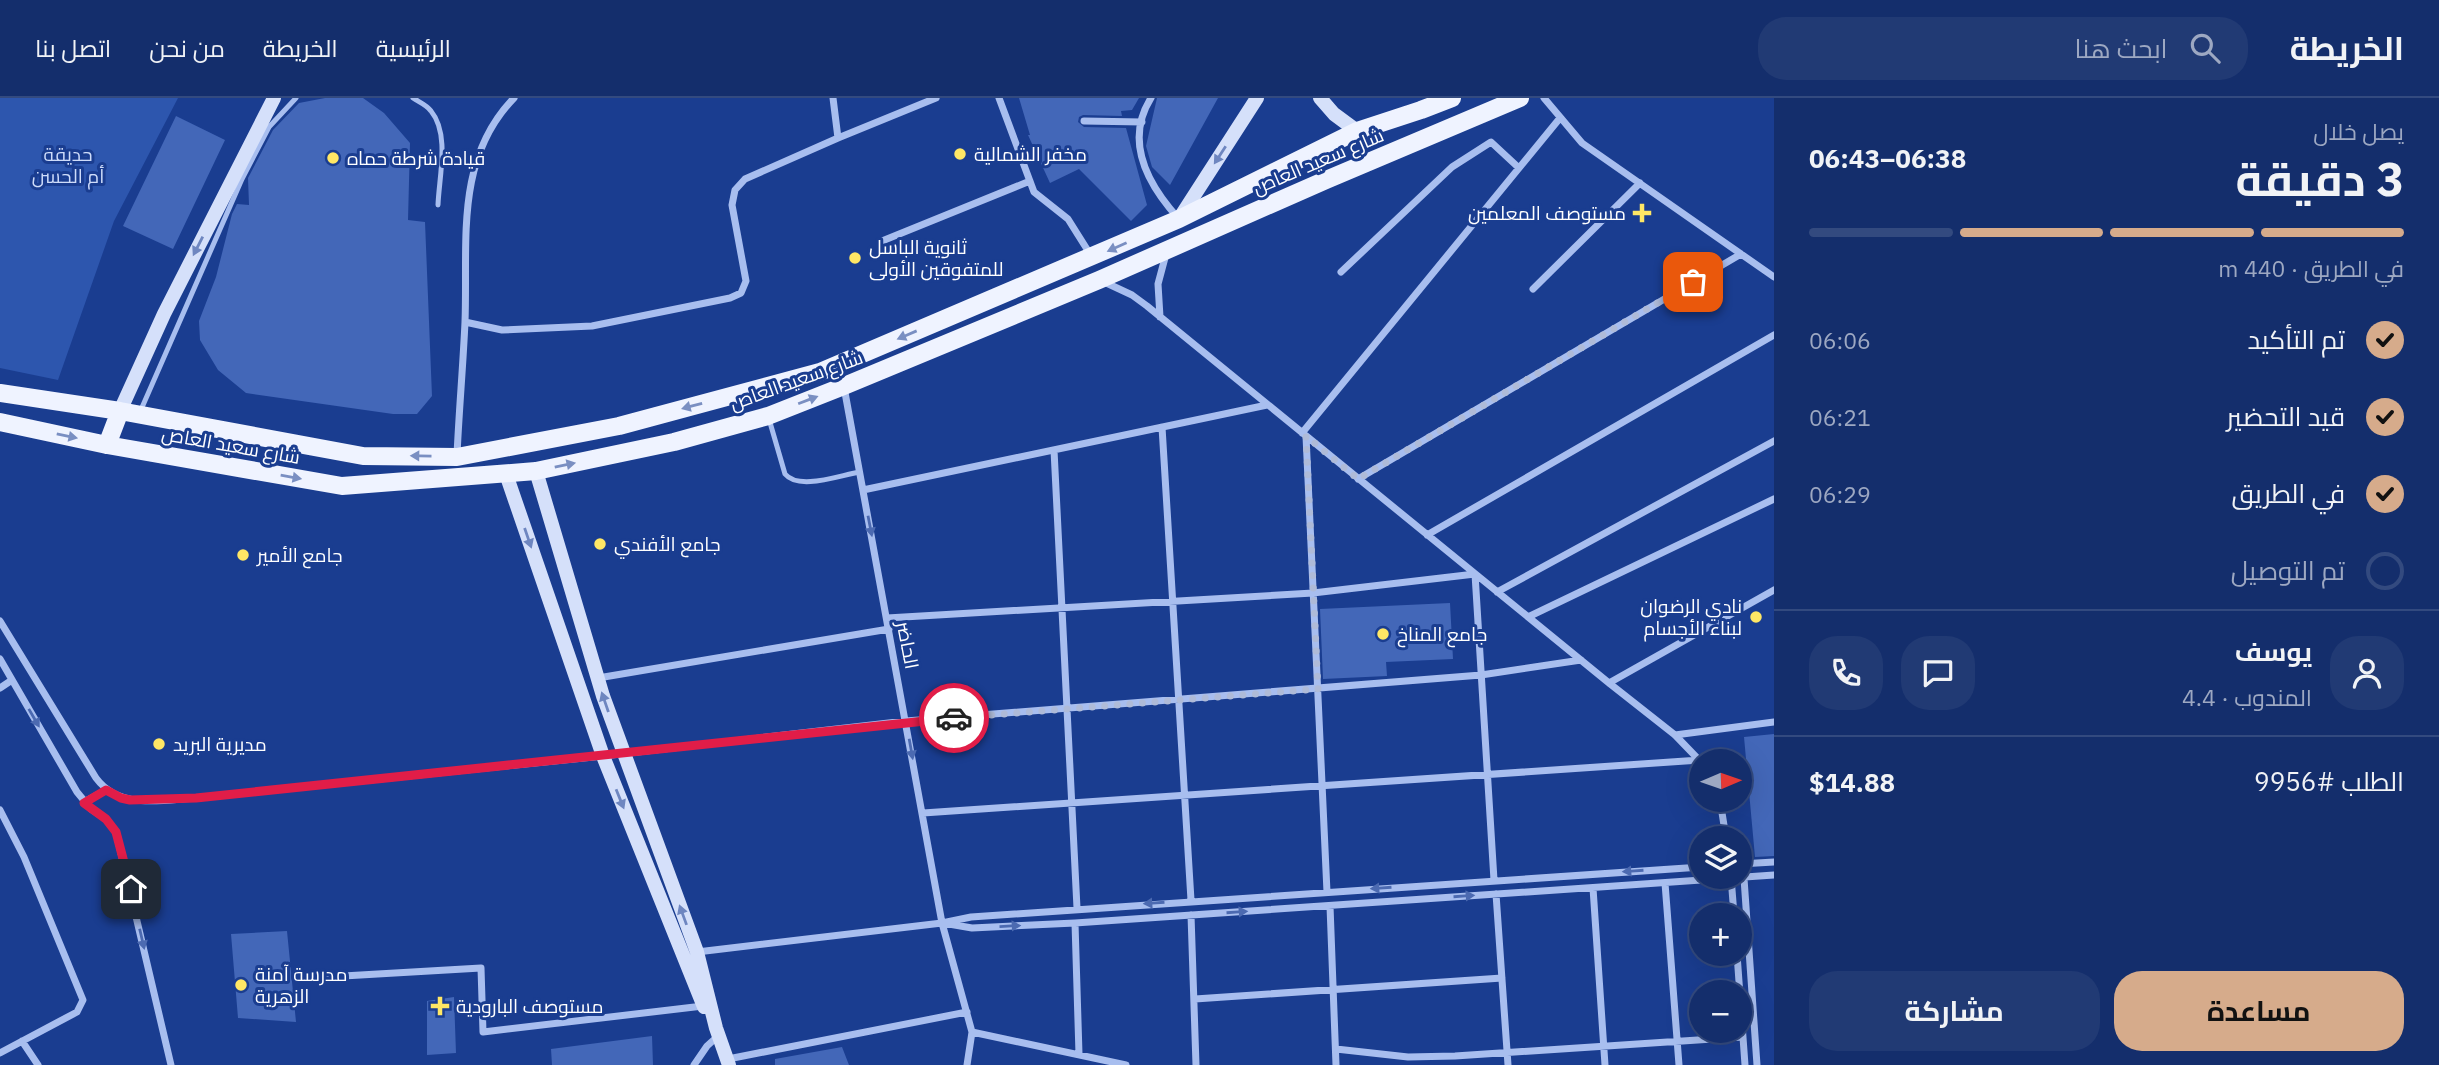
<!DOCTYPE html>
<html lang="ar">
<meta charset="utf-8">
<style>
body{margin:0;font-family:"IBM Plex Sans",Cairo,sans-serif;background:#213a74;color:#f1f3f6;direction:rtl;height:100vh;display:flex;flex-direction:column;font-size:26px;white-space:nowrap}
*{box-sizing:border-box;margin:0}
p{font-size:23px;color:#9da8c2}
.icon{flex:none;width:38px;height:38px;fill:none;stroke:currentColor;stroke-width:2;stroke-linecap:round;stroke-linejoin:round}
.map{position:relative;flex:1;overflow:hidden;direction:ltr}
.details{display:flex;flex-direction:column;background:#142e6c;width:665px}
.details>*{flex:none}
.needle{width:46px;rotate:88deg}
.fabs{position:absolute;left:1689px;top:651px;display:grid;gap:14px}
.fabs a{display:grid;place-items:center;width:63px;height:63px;border-radius:50%;background:#142e6c;box-shadow:0 7px 28px #0002,0 0 0 2px #334a7f;font-size:35px}
.pin{position:absolute;display:grid;place-items:center;width:60px;height:60px;color:#fff;margin:-30px;border-radius:14px;box-shadow:0 4px 10px #0006}
.courier{position:absolute;display:grid;place-items:center;width:70px;height:70px;margin:-35px;border:5px solid #e11d48;border-radius:50%;background:#fff;color:#222;box-shadow:0 2px 9px #0007}
.head em{font-style:normal;font-weight:700}
.head div{display:flex;flex-direction:column-reverse}
.head{display:flex;align-items:center;justify-content:space-between;height:119px;padding:0 35px}
h1{font-size:46px;font-weight:700;line-height:52px}
.bar{display:grid;grid-template-columns:repeat(4,1fr);gap:10px 7px;align-content:center;height:84px;padding:0 35px}
.bar i{height:9px;border-radius:5px;background:#334a7f}
.bar .current{background:#d6ab8b}
.bar p{grid-column:span 4}
.line{display:flex;align-items:center;gap:18px;padding:0 35px;border-top:2px solid #334a7f}
.line div{flex:1}
.round{display:grid;place-items:center;flex:none;width:74px;height:74px;border-radius:28px;background:#213a74}
ol{padding:0 35px;list-style:none}
li{display:flex;align-items:center;gap:21px;height:77px}
li p{margin-inline-start:auto}
li .icon{padding:7px;border-radius:50%;background:#d6ab8b;color:#111;stroke-width:4}
li:last-child{color:#9da8c2}
li i{width:38px;height:38px;border:4px solid #334a7f;border-radius:50%}
.cta{display:flex;gap:14px;margin-top:auto;padding:14px 35px}
.cta a{flex:1;height:80px;border-radius:28px;background:#d6ab8b;color:#111;font-size:28px;font-weight:700;line-height:80px;text-align:center}
.cta a+a{background:#213a74;color:#f1f3f6}
header{display:flex;align-items:center;gap:42px;box-sizing:border-box;height:98px;padding:0 35px;background:#142e6c;border-bottom:2px solid #334a7f}
header strong{font-size:33px}
nav{display:flex;gap:38px;margin-inline-start:auto;font-size:24px}
.search{width:490px;height:63px;background:#213a74;display:flex;align-items:center;gap:18px;box-sizing:border-box;padding:0 24px;border-radius:28px;color:#9da8c2;font-size:26px}
main{display:flex;flex:1;min-height:0}
.map>svg:first-child{display:block}
</style>
<header>
<strong>الخريطة</strong>
<div class="search"><svg class="icon" aria-label="search" viewBox="0 0 24 24"><circle cx="10" cy="10" r="6"/><path d="M15 15l6 6"/></svg>ابحث هنا</div>
<nav><a>الرئيسية</a><a>الخريطة</a><a>من نحن</a><a>اتصل بنا</a></nav>
</header>
<main>
<section class="details">
<div class="head"><div><h1>3 دقيقة</h1><p>يصل خلال</p></div><em>06:38–06:43</em></div>
<div class="bar"><i class="current"></i><i class="current"></i><i class="current"></i><i></i><p>في الطريق · 440 m</p></div>
<ol>
<li><svg class="icon" aria-label="check" viewBox="0 0 24 24"><path d="M5 12l5 5 9-10"/></svg>تم التأكيد<p>06:06</p></li>
<li><svg class="icon" aria-label="check" viewBox="0 0 24 24"><path d="M5 12l5 5 9-10"/></svg>قيد التحضير<p>06:21</p></li>
<li><svg class="icon" aria-label="check" viewBox="0 0 24 24"><path d="M5 12l5 5 9-10"/></svg>في الطريق<p>06:29</p></li>
<li><i></i>تم التوصيل</li>
</ol>
<div class="line" style="height:126px"><a class="round"><svg class="icon" aria-label="person" viewBox="0 0 24 24"><circle cx="12" cy="8" r="4"/><path d="M4 21q1-7 8-7t8 7"/></svg></a><div><b>يوسف</b><p>المندوب · 4.4</p></div><a class="round"><svg class="icon" aria-label="chat" viewBox="0 0 24 24"><path d="M4 5h16v11H9l-5 4z"/></svg></a><a class="round"><svg class="icon" aria-label="phone" viewBox="0 0 24 24"><path d="M5 4h4l2 5-3 2q2 4 5 5l2-3 5 2v4C11 20 4 13 5 4z"/></svg></a></div>
<div class="line" style="height:91px"><div>الطلب #9956</div><b>$14.88</b></div>
<div class="cta"><a>مساعدة</a><a>مشاركة</a></div>
</section>
<div class="map">
<svg width="1774" height="967" viewBox="0 0 1774 967">
<rect width="100%" height="100%" fill="#1a3d90"/>
<path fill="#2d56ae" d="M0 0H178L114 123 58 282 0 270Z"/>
<path fill="#4367b8" d="M325 0H363L384 15 410 45 408 122 425 124 432 298 417 316H393L246 295 218 272 200 242 199 223 216 179 232 116 237 106 249 107 248 80 273 32 299 5Z
M1019 0H1139L1132 12 1121 13 1122 18 1083 17 1079 19 1078 24 1084 29 1126 30 1147 107 1131 123 1079 71 1050 85 1028 37H1030Z
M1157 0H1218L1170 87 1152 69 1146 48Z
M176 18 225 42 173 151 123 128Z
M1450 505 1453 561 1386 564 1387 578 1323 581 1320 511Z
M1774 636V758L1755 759 1744 639Z
M287 833 296 924 238 920 231 836Z
M454 899 456 955 427 957V903Z
M652 938 653 967H552L551 951Z
M842 949 849 967H775V961Z"/>
<g fill="none" stroke-linecap="round" stroke-linejoin="round">
<path stroke="#a8beef" stroke-width="5" d="M413 0C419 4 427 7 431 13 450 36 439 79 438 107
M140 314 242 81 269 29 296 0
M769 321 785 376C799 393 840 377 860 374"/>
<path stroke="#a8beef" stroke-width="7" d="M833 0 838 40 936 0
M999 0 1034 94 1068 121 1090 156
M1151 0C1124 43 1148 87 1179 121
M1544 0 1582 45 1774 179
M1084 23 1142 24
M882 143 1030 83
M1341 174 1452 69 1491 44 1519 70
M1102 183 1132 197 1147 208 1609 585 1675 637 1701 664
M1533 191 1640 85
M1160 219 1158 186 1166 156
M465 224 502 232 592 228 730 200 741 195 746 183 732 107 735 92 745 81 838 40
M844 289 942 825 972 934 967 967
M1162 329 1191 802
M1302 335 1560 20
M1306 338 1327 794
M1054 352 1077 810
M457 357C459 313 463 268 465 224 468 144 454 62 514 0
M1358 381 1741 156
M863 392 1267 307
M1427 437 1774 237
M1497 494 1774 343
M1528 519 1774 401
M887 520 1313 495 1475 476 1494 782
M0 523 96 680C120 712 161 702 196 700L603 658 906 623 1481 577 1581 562
M0 561 77 694 91 711 106 721 116 734 171 967
M598 580 889 531
M1609 585 1774 492
M0 590 12 582
M1675 637 1774 624
M1720 702 1726 740
M84 704 106 692
M0 712 24 759 83 902 77 914 0 955
M923 715 1700 662
M1740 766 1774 764
M1743 766 1757 967
M1731 779 1734 817
M1665 785 1679 967
M1593 790 1605 967
M1496 796 1508 967
M1330 808 1336 967
M1191 817 1196 967
M943 825 972 830 1075 825 1774 777
M1075 825 1079 956
M697 854 942 825 971 819 1701 769
M1737 856 1745 967
M326 879 481 870 483 934 703 908
M1195 901 1502 880
M972 934 1126 967
M22 943 38 967
M1336 951 1408 959 1455 958 1743 939
M728 961 967 914
M694 967 707 948 718 938"/>
<path stroke="#d5e0fa" stroke-width="14" d="M1320 0 1334 16 1357 33
M1179 121 1257 0
M120 313 164 216 274 0
M536 373 603 598 697 854 716 930 729 967
M506 376 603 658 704 909"/>
<path stroke="#eff3ff" stroke-width="18" d="M0 295 120 313 363 358 457 359 619 328 820 274 1179 121 1357 33 1421 12 1452 0
M0 324 107 347 342 388 536 373 674 344 768 318 844 288 1099 182 1326 82 1520 0
M107 347 120 313"/>
</g>
<defs><path id="oneway-solid" d="M-6-.8H1V-3.2L6.5 0L1 3.2V.8H-6Z" transform="scale(1.75)"/></defs>
<g fill="#6e86c0">
<use href="#oneway-solid" transform="translate(1220 57) rotate(123)"/>
<use href="#oneway-solid" transform="translate(198 148) rotate(117)"/>
<use href="#oneway-solid" transform="translate(528 440) rotate(71)"/>
<use href="#oneway-solid" transform="translate(605 604) rotate(-109)"/>
<use href="#oneway-solid" transform="translate(620 701) rotate(68)"/>
<use href="#oneway-solid" transform="translate(683 817) rotate(-110)"/>
</g>
<g fill="#7a8fc2">
<use href="#oneway-solid" transform="translate(1117 149) rotate(156)"/>
<use href="#oneway-solid" transform="translate(907 237) rotate(157)"/>
<use href="#oneway-solid" transform="translate(808 302) rotate(-21)"/>
<use href="#oneway-solid" transform="translate(692 308) rotate(165)"/>
<use href="#oneway-solid" transform="translate(67 338) rotate(12)"/>
<use href="#oneway-solid" transform="translate(421 358) rotate(-179)"/>
<use href="#oneway-solid" transform="translate(565 367) rotate(-12)"/>
<use href="#oneway-solid" transform="translate(291 379) rotate(10)"/>
</g>
<g fill="#4c6ab1">
<use href="#oneway-solid" transform="translate(870 428) rotate(79)"/>
<use href="#oneway-solid" transform="translate(34 620) rotate(60)"/>
<use href="#oneway-solid" transform="translate(911 651) rotate(80)"/>
<use href="#oneway-solid" transform="translate(1633 773) rotate(176)"/>
<use href="#oneway-solid" transform="translate(1381 790) rotate(176)"/>
<use href="#oneway-solid" transform="translate(1464 798) rotate(-4)"/>
<use href="#oneway-solid" transform="translate(1154 805) rotate(176)"/>
<use href="#oneway-solid" transform="translate(1237 814) rotate(-4)"/>
<use href="#oneway-solid" transform="translate(1010 828) rotate(-3)"/>
<use href="#oneway-solid" transform="translate(142 841) rotate(77)"/>
</g>
<g fill="none" stroke-linecap="round" stroke-linejoin="round">
<path stroke="#afbbd8" stroke-width="7" stroke-dasharray="0 12.6" d="M954 620 1318 591 1306 338 1358 381 1693 184"/>
<path stroke="#e11d48" stroke-width="9" d="M131 791 116 734 106 721 84 705 106 692 121 700 130 702 196 700 954 620"/>
</g>
<g fill="#ffe765" stroke="#1a3d90" stroke-width="2.5">
<circle cx="960" cy="56" r="7"/>
<circle cx="333" cy="60" r="7"/>
<path d="M1638.5 104.5h7v7h7v7h-7v7h-7v-7h-7v-7h7z"/>
<circle cx="855" cy="160" r="7"/>
<circle cx="600" cy="446" r="7"/>
<circle cx="243" cy="457" r="7"/>
<circle cx="1756" cy="519" r="7"/>
<circle cx="1383" cy="536" r="7"/>
<circle cx="159" cy="646" r="7"/>
<circle cx="241" cy="887" r="7"/>
<path d="M436.5 897.5h7v7h7v7h-7v7h-7v-7h-7v-7h7z"/>
</g>
<g text-anchor="middle" dominant-baseline="central" stroke-width="6" stroke-linejoin="round" paint-order="stroke">
<g font-size="19" fill="#cedcfa" stroke="#1a3d90">
<text x="68" y="56">حديقة<tspan x="68" dy="22">أم الحسن</tspan></text>
</g>
<g font-size="19" fill="#fff" stroke="#1a3d90" text-anchor="start">
<text x="974" y="56">مخفر الشمالية</text>
<text x="347" y="60">قيادة شرطة حماه</text>
<text x="1626" y="115" text-anchor="end">مستوصف المعلمين</text>
<text x="869" y="149">ثانوية الباسل<tspan x="869" dy="22">للمتفوقين الأولى</tspan></text>
<text x="614" y="446">جامع الأفندي</text>
<text x="257" y="457">جامع الأمير</text>
<text x="1742" y="508" text-anchor="end">نادي الرضوان<tspan x="1742" dy="22">لبناء الأجسام</tspan></text>
<text x="1397" y="536">جامع المناخ</text>
<text x="173" y="646">مديرية البريد</text>
<text x="255" y="876">مدرسة آمنة<tspan x="255" dy="22">الزهرية</tspan></text>
<text x="456" y="908">مستوصف البارودية</text>
</g>
<g font-size="19" fill="#fff" stroke="#1a3d90">
<text transform="translate(1318 63) rotate(-23)">شارع سعيد العاص</text>
<text transform="translate(796 282) rotate(-20)">شارع سعيد العاص</text>
<text transform="translate(231 347) rotate(10)">شارع سعيد العاص</text>
<text transform="translate(908 547) rotate(79)">الحاضر</text>
</g>
</g>
</svg>
<div class="fabs">
<a><svg class="needle" viewBox="-14 -14 28 28"><path d="M0-13l5 13h-10z" fill="#e53935"/><path d="M0 13l5-13h-10z" fill="#9da8c2"/></svg></a>
<a><svg class="icon" aria-label="layers" viewBox="0 0 24 24"><path d="M12 4l9 5-9 5-9-5zM3 14l9 5 9-5"/></svg></a>
<a>+</a>
<a>−</a>
</div>
<div class="pin" style="left:1693px;top:184px;background:#ea580c"><svg class="icon" aria-label="bag" viewBox="0 0 24 24"><path d="M5 8h14l-1 12H6zM9 8a3 3 0 0 1 6 0"/></svg></div>
<div class="pin" style="left:131px;top:791px;background:#1f2937"><svg class="icon" aria-label="home" viewBox="0 0 24 24"><path d="M3 11l9-7 9 7M6 9v11h12V9"/></svg></div>
<div class="courier" style="left:954px;top:620px"><svg class="icon" aria-label="car" viewBox="0 0 24 24"><path d="M5 17H2v-5l4-1 3-4h7l3 4 3 1v5h-3M9 17h6M6 11h13"/><circle cx="7" cy="17" r="2"/><circle cx="17" cy="17" r="2"/></svg></div>
</div>
</main>
